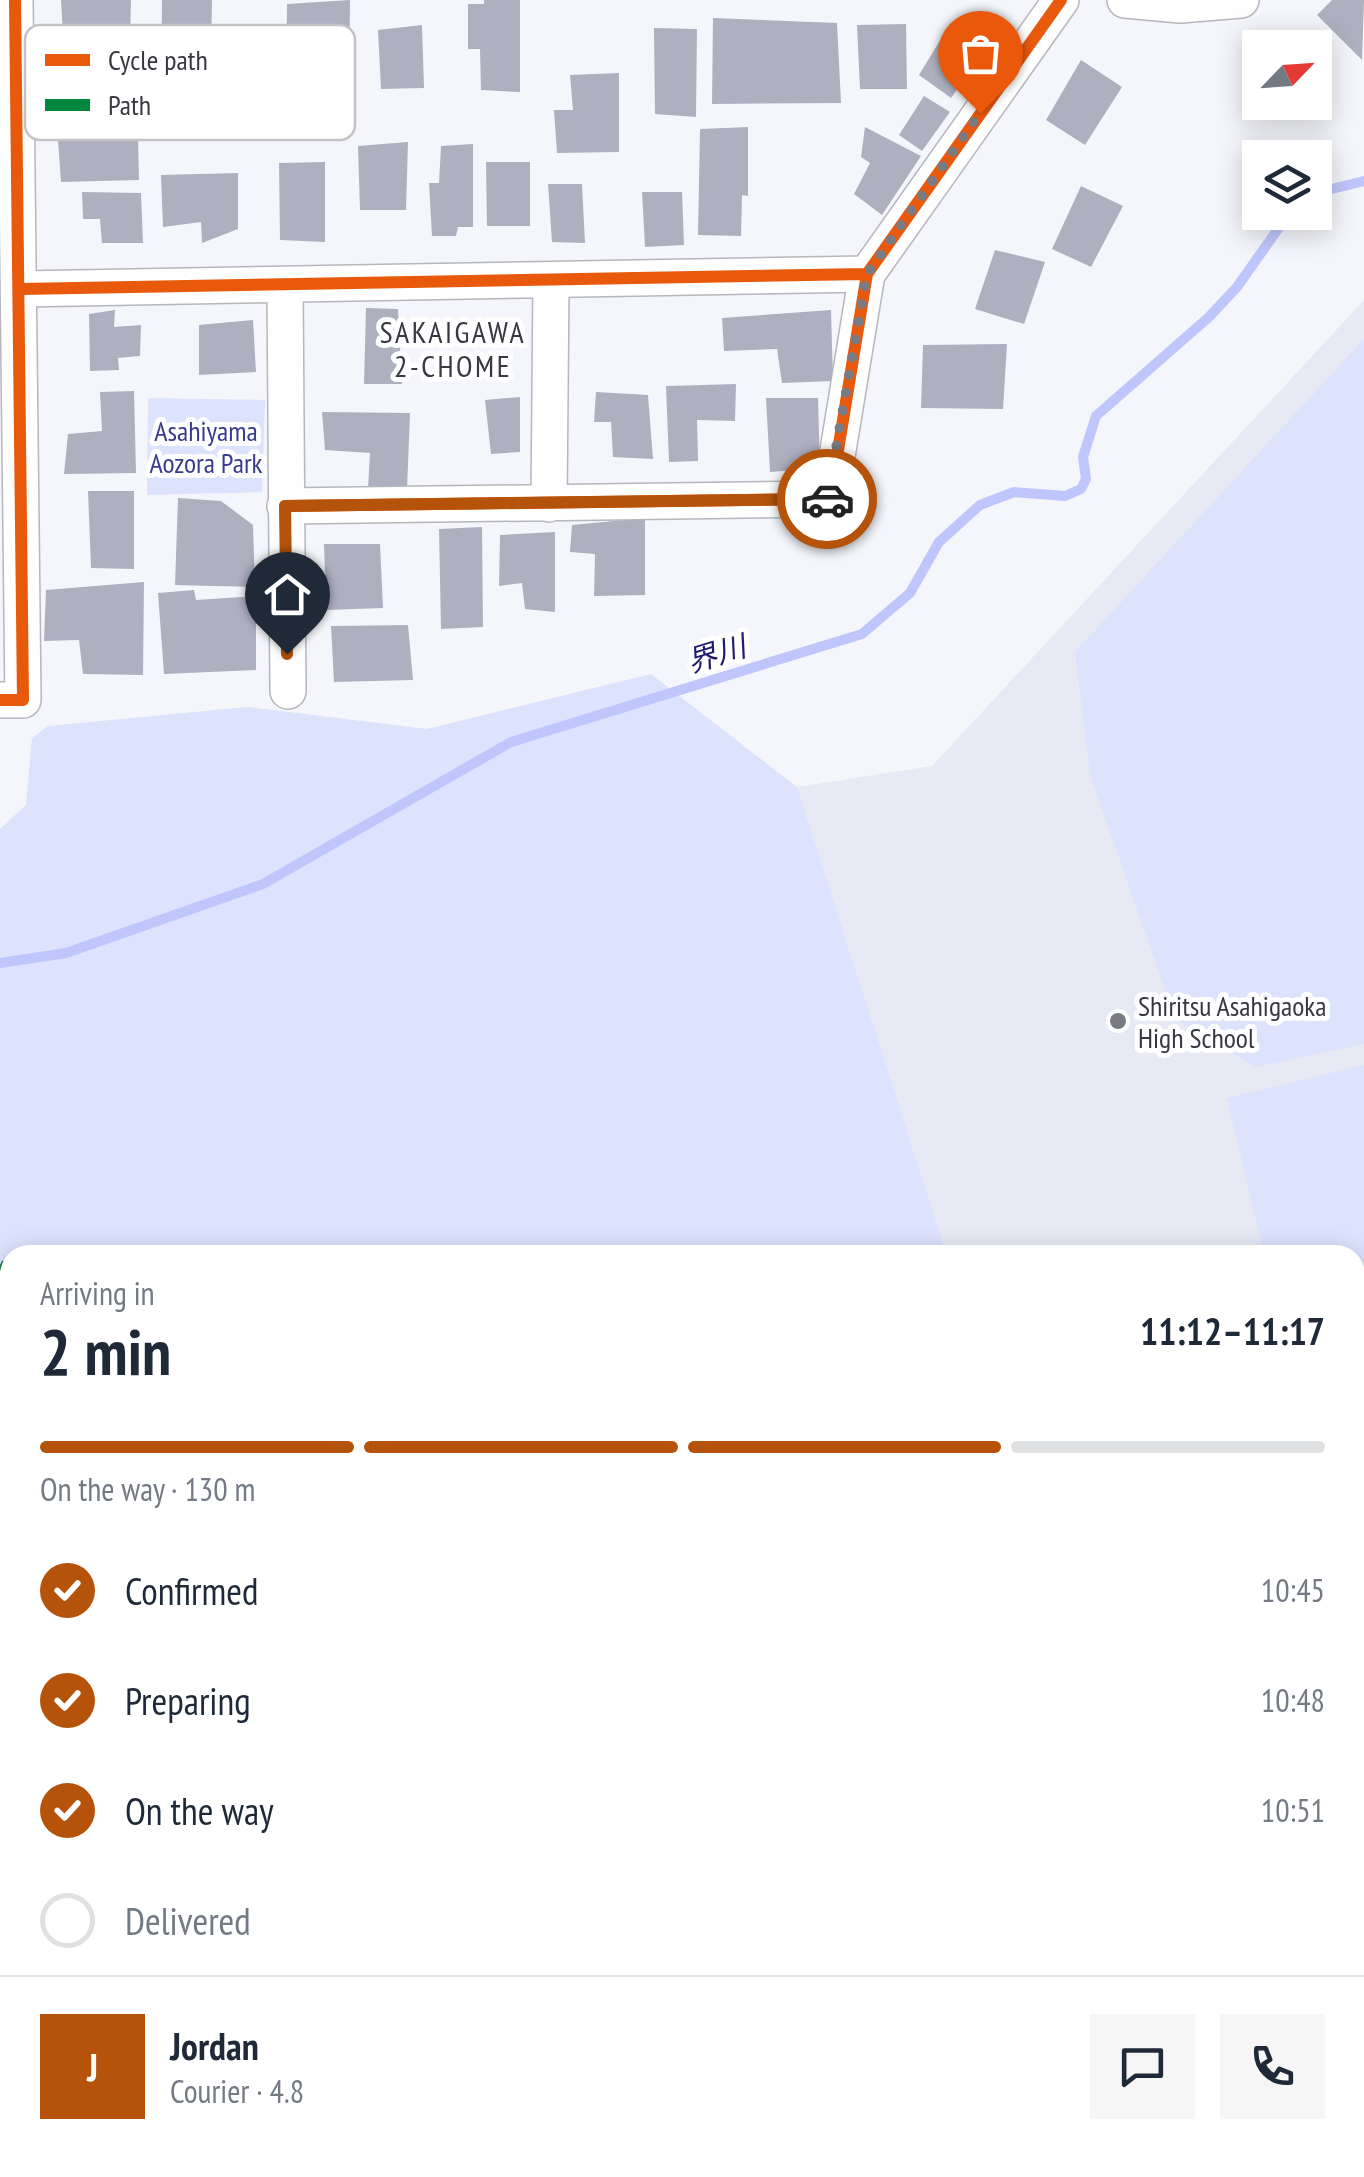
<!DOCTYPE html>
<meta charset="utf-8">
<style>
body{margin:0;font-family:"PT Sans Narrow","Noto Sans JP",sans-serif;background:#f6f6f7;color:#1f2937;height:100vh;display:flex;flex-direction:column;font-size:38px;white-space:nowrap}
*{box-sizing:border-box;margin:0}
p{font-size:32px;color:#747a83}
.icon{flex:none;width:55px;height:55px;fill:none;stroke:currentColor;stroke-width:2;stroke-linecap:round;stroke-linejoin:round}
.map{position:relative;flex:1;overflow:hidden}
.details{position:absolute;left:0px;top:1245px;width:1365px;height:932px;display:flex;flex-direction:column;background:#fff;border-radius:30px 30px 0 0;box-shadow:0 5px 25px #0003}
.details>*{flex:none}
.needle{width:65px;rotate:65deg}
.fabs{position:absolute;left:1242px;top:30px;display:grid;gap:20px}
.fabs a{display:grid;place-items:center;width:90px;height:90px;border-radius:0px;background:#fff;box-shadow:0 5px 25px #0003;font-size:50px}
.pin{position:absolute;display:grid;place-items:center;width:85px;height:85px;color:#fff;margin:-102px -42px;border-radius:50% 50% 50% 0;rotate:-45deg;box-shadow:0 0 10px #0007}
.pin .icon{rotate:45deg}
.courier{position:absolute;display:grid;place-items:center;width:100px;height:100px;margin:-50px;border:8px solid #b45309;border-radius:50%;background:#fff;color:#222;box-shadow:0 2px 12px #0007}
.summary em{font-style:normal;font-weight:700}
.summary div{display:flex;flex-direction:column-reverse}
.summary{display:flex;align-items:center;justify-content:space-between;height:170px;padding:0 40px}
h1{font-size:65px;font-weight:700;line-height:75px}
.bar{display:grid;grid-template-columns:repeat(4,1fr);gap:15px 10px;align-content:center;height:120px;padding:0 40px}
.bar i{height:12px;border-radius:8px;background:#e0e1e3}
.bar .active{background:#b45309}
.bar p{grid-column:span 4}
.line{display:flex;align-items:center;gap:25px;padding:0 40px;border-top:2px solid #e0e1e3}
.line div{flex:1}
.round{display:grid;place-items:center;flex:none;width:105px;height:105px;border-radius:0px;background:#f6f6f7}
ol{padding:0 40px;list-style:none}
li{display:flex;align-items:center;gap:30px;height:110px}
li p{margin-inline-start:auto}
li .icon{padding:10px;border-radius:50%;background:#b45309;color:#fff;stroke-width:4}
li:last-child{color:#747a83}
li i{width:55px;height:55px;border:5px solid #e0e1e3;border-radius:50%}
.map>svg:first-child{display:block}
</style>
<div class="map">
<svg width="1364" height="2177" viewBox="0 0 1364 2177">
<rect width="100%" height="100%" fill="#f5f6fb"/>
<path fill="#e7e9f5" d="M1364 300V1627L1355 1628V1255H947L797 787 932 766Z"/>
<path fill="#dde2fd" d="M1364 339V1044L1255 1067 1175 1018 1090 775 1075 652Z
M148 398 265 400 262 492 147 495Z
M651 674 797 787 947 1255H10V2168H1355V1628L1364 1627V2177H0V829L26 805 32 738 48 726 247 707 427 729Z
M1364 1065V1612L1355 1614V1255H1264L1227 1098Z"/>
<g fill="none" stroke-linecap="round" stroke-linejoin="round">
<path stroke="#bfc6fc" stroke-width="10" d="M1315 193 1364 181
M0 963 66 953 263 884 511 742 862 634 910 593 939 542 980 505 1014 492 1065 496 1081 489 1086 479 1083 457 1096 416 1209 317 1237 287 1290 212"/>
</g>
<path fill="#aeb0c0" d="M61 0H131L130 37 63 34Z
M162 0H212L210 102H161Z
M350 0 349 96 286 94 287 4Z
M484 0H520V92L481 90 480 49H468V4H484Z
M1332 0H1364L1362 60 1317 15Z
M713 18 837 23 841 103 712 104Z
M906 24 907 89H860L857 25Z
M950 24 990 43 951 98 919 75Z
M422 25 424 88 381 89 378 30Z
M654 28 697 29 696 117 655 114Z
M1260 49V95L1254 97 1244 54Z
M1081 60 1122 87 1085 145 1046 120Z
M619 73V152L557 153 554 110H573L570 75Z
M924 96 950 112 922 151 899 135Z
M748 127V196L742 195 741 236 698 235 700 129Z
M865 127 921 156 882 215 854 194 870 163 861 157Z
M138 136 139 180 61 182 58 140Z
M408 142 406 210H360L358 146Z
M473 144V227H458L456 236H432L429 183H439L441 146Z
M325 162V242L280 240 279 163Z
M486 162H530V226H487Z
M238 173V229L202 243 201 222 163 227 161 175Z
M548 184H582L585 243 552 242Z
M1081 186 1123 206 1091 267 1052 249Z
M82 192 141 193 143 243H102L100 219H83Z
M642 192H682L684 245 645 247Z
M995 250 1045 262 1024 324 975 309Z
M366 308 398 309 402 384H364Z
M115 310 114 327 141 325 140 356 118 358 119 370 90 371 89 314Z
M831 310 833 381 782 383 777 349 724 351 722 318Z
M253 320 256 372 199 375V325Z
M1007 344 1003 409 921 408 923 345Z
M736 384 735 421 697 420 698 461 669 462 666 386Z
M134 391 136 473 64 474 68 434 102 431 100 392Z
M596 392 648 395 653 459 613 457 611 422H594Z
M520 397V452L491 454 485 400Z
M766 398H818L820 468 770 472Z
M322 412 410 413 407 490 368 489 370 453 325 450Z
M88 491H134V569L91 568Z
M178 498 221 501 253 525 255 587 175 585Z
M645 518V595L594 596 595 554 570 552 572 525Z
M482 527 483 627 441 629 439 529Z
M555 532V612L525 609 522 583 499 586 500 535Z
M324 544H380L383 608 326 610Z
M144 582 143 675 83 674 79 640 44 641 46 590Z
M194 590 196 600 256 596V670L164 674 158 593Z
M408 625 413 680 334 682 331 626Z"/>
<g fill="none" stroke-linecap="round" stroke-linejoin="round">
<defs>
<path id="minor" d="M1125 0 1180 5 1241 0
M285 286 288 691
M21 289 867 274 1061 0
M549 504 551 280
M285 506 830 499 867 274
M0 700H23L15 0"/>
</defs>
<use href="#minor" stroke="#b6b7bd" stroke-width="38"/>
<use href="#minor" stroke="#fefefe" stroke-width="35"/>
<path stroke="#00873e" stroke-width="10" stroke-dasharray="20 10" stroke-linecap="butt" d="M0 1265 10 1270
M957 2168 959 2177"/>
<defs>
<path id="cycleway" d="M21 289 867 274 1061 0
M285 506 830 499 867 274
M0 700H23L15 0"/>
</defs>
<use href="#cycleway" stroke="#fff" stroke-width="19"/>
<use href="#cycleway" stroke="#e8590c" stroke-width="12"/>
</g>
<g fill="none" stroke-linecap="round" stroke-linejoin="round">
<path stroke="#7a7a82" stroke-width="10" stroke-dasharray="0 18" d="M827 499 867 274 980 113"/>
<path stroke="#b45309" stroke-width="12" d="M287 654 285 506 827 499"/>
</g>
<circle fill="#7a7a82" stroke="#fff" stroke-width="4" cx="1118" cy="1021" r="10"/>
<g text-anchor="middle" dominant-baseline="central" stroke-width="10" stroke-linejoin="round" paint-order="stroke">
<g font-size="28" fill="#3a3b8f" stroke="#fff">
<text x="206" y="430">Asahiyama<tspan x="206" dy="32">Aozora Park</tspan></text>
</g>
<g font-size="28" fill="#373841" stroke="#fff" text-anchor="start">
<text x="1138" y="1005">Shiritsu Asahigaoka<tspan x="1138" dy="32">High School</tspan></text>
</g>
<g font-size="30" letter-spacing="2.5" fill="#373841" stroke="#fff">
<text x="453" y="331">SAKAIGAWA<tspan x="453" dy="34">2-CHOME</tspan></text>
</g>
<g font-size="30" font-style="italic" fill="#221b6d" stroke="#fff">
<text transform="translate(716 653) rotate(-17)">界川</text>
</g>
</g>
<rect x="25" y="25" width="330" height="115" rx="15" fill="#fff" stroke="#c3c3c6" stroke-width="2.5"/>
<rect x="45" y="54" width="45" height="12" fill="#e8590c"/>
<rect x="45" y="99" width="45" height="12" fill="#00873e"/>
<g font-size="28" fill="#373841">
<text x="108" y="70">Cycle path</text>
<text x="108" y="115">Path</text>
</g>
</svg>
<div class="fabs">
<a><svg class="needle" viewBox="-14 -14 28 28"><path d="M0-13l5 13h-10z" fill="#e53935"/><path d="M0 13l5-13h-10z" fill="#747a83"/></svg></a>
<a><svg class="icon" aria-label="layers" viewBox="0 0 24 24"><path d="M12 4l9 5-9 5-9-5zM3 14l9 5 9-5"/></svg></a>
</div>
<div class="pin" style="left:980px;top:113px;background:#ea580c"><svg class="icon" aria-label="bag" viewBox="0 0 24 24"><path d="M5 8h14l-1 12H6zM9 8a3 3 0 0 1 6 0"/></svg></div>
<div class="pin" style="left:287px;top:654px;background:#1f2937"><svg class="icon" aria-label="home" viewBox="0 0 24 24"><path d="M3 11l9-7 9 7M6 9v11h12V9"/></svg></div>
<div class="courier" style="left:827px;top:499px"><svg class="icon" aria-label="car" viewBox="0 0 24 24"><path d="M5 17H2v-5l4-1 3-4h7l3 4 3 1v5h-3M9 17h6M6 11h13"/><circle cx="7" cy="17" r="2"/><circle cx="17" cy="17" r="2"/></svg></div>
<section class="details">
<div class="summary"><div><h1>2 min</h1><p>Arriving in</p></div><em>11:12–11:17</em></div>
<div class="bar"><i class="active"></i><i class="active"></i><i class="active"></i><i></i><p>On the way · 130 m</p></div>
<ol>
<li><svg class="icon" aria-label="check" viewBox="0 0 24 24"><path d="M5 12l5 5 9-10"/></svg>Confirmed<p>10:45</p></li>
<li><svg class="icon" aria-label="check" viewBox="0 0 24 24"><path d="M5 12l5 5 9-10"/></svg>Preparing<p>10:48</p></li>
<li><svg class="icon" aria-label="check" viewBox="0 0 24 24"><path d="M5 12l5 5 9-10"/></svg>On the way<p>10:51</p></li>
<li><i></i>Delivered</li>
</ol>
<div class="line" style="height:180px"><b class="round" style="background:#b45309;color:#fff">J</b><div><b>Jordan</b><p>Courier · 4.8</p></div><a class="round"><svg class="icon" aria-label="chat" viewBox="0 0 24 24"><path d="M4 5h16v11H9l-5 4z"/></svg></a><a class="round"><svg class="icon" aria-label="phone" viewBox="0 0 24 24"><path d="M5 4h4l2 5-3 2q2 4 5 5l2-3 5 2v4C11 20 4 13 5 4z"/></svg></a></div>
</section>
</div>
